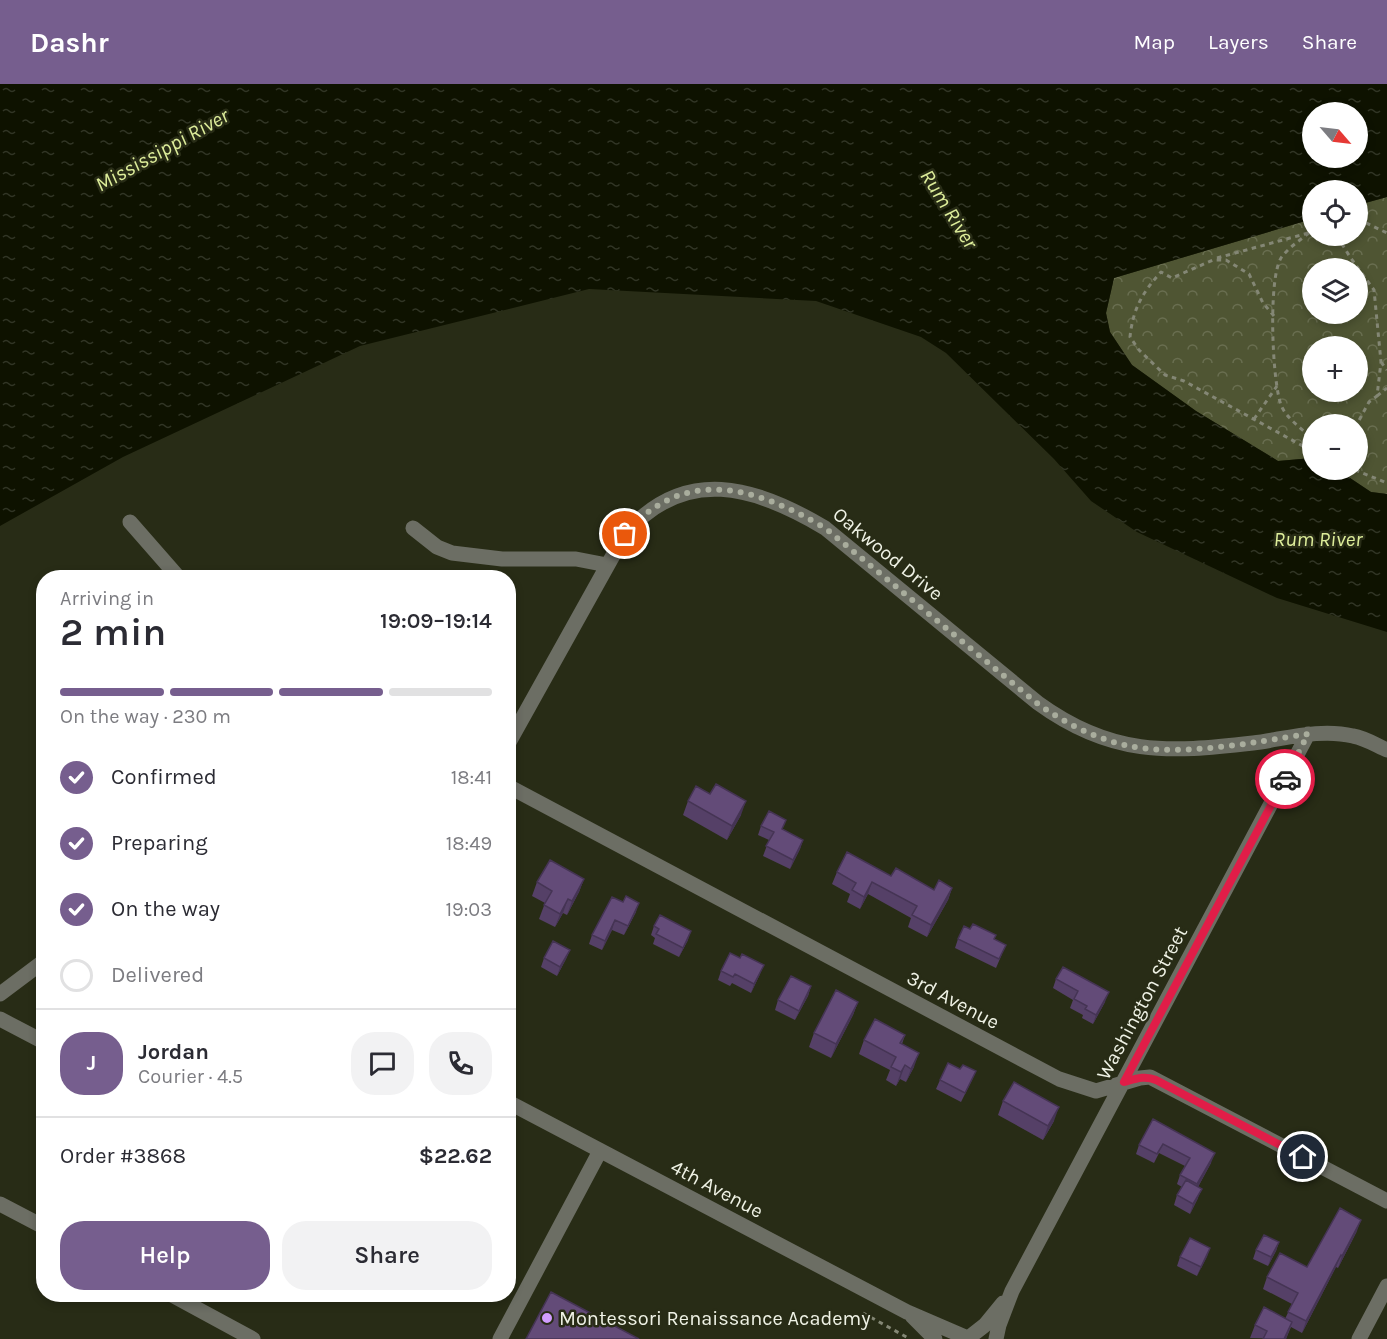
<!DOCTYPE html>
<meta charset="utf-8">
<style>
body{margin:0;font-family:Karla,sans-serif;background:#f2f2f3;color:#2b2b33;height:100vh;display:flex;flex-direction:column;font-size:22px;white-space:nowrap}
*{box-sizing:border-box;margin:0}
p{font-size:20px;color:#7c7c81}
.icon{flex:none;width:33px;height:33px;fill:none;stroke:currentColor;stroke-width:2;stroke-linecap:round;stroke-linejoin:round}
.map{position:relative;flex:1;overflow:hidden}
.details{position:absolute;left:36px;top:486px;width:480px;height:732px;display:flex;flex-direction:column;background:#fff;border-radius:24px;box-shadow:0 3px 9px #0003}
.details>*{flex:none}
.needle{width:39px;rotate:118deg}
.fabs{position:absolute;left:1302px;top:18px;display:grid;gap:12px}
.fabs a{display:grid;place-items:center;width:66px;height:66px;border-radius:50%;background:#fff;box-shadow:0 3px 9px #0003;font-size:30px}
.pin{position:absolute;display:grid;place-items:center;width:51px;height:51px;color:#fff;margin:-26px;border:3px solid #fff;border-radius:50%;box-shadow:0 2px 6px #0007}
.courier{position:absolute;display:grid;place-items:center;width:60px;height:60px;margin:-30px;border:4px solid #e11d48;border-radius:50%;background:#fff;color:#222;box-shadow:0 2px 8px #0007}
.summary em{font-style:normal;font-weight:600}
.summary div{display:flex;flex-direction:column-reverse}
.summary{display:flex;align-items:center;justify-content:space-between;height:102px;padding:0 24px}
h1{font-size:39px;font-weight:600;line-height:45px}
.bar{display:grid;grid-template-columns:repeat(4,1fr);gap:9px 6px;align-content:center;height:72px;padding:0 24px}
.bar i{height:8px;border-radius:4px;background:#e1e1e2}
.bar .on{background:#765e8e}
.bar p{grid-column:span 4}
.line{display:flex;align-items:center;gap:15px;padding:0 24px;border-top:2px solid #e1e1e2}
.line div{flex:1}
.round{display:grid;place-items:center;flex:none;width:63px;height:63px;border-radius:24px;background:#f2f2f3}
ol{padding:0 24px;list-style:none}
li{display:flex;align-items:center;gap:18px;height:66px}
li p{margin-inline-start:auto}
li .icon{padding:6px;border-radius:50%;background:#765e8e;color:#fff;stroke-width:4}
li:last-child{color:#7c7c81}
li i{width:33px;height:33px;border:3px solid #e1e1e2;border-radius:50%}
.action{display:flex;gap:12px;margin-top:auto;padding:12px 24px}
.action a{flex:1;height:69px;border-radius:24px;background:#765e8e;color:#fff;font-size:24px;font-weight:600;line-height:69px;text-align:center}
.action a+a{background:#f2f2f3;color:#2b2b33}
header{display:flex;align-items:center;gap:36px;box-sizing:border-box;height:84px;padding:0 30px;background:#765e8e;color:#fff}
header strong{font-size:28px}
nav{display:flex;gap:33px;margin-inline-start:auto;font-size:21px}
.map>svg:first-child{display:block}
</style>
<header>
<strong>Dashr</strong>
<nav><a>Map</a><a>Layers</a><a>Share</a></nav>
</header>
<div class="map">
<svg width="1387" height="1255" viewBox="0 0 1387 1255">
<defs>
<pattern id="park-crowns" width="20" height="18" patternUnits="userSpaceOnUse" patternTransform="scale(1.5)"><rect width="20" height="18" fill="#4f5533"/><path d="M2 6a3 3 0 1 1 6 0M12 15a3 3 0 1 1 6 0" fill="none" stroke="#696e50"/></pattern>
<pattern id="water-ripples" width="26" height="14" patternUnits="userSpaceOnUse" patternTransform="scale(1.5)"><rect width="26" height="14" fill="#0e1200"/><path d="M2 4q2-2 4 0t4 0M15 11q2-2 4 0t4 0" fill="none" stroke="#313525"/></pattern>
</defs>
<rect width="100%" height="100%" fill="#282c16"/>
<path fill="url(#park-crowns)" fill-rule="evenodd" d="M1387 113V410L1371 408 1338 386H1358V340H1312V374L1278 377 1196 327 1132 281 1110 248 1106 229 1114 194 1312 135V152H1358V121ZM1312 184H1358V230H1312ZM1312 262H1358V308H1312Z"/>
<path fill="url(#water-ripples)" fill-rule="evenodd" d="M0 0H1387V113L1358 121V106H1312V135L1114 194 1106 229 1110 248 1132 281 1196 327 1278 377 1312 374V386H1338L1371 408 1387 410V548L1277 514 1137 448 1091 417 1054 375 946 269 921 253 816 217 589 205 360 262 123 373 0 442ZM1312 28H1358V74H1312Z"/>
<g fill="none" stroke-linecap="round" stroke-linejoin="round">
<path stroke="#848775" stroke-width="3" stroke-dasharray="4.5 4.5" stroke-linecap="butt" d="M1358 135 1387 149
M1309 149C1300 156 1287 165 1281 174 1268 195 1272 296 1281 321 1286 334 1302 345 1312 354
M1337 152 1350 173 1374 206 1381 278 1377 312 1369 318 1357 340
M1217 174 1312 148
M1274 232 1263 219 1249 190 1226 176H1213L1172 194 1161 188C1142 209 1133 225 1130 253L1139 266 1165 291 1184 297 1312 367
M1381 278 1387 286
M1377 312 1387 304
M1254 335 1277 302
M1355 386 1387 399
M863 1229 910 1255"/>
<path stroke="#6c6e64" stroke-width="15" d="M130 438 179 494
M413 444 437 463 452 469 502 475H576L607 481
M508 660 625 450C685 381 755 402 825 444L1038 619C1111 672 1167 669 1253 659 1285 655 1320 644 1353 652 1365 654 1376 661 1387 666
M508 702 1059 995 1096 1007 1140 994 1150 993 1387 1117
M0 910 44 877
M0 935 44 958
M508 1018 907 1228 965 1253
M0 1120 44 1143
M170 1210 253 1255
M912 1232 935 1255
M971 1252 985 1241 1003 1219
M500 1255 600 1067
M996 1255 999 1241 1012 1207 1308 650
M1359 1255 1387 1202"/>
</g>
<path fill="#554067" d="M688 717 741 731 727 756 683 731Z
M761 742 783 746 803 756 800 765 790 785 763 772 769 756 758 751Z
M837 788 891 792 934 806 952 804 948 816 927 853 908 843 911 834 868 810 860 825 847 818 850 810 832 800Z
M584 795 579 808 567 831 563 829 555 843 539 835 545 819 532 812 537 798Z
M612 813 636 828 624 851 612 846 602 866 589 860 592 851Z
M654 842 688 856 679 873 653 860 655 854 651 851Z
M958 855H994L1002 870 996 884 955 864Z
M570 866 566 875 557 892 541 883 544 874Z
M740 874 760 890 751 909 732 899 730 902 718 896 721 887Z
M1056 895 1105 918 1093 940 1082 934 1083 931 1070 924 1073 916 1053 904Z
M811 902 808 912 795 936 775 926 778 916Z
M858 918 853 931 831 974 809 963 814 949Z
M905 951 902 960 914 983 906 998 900 995 896 1002 886 996 890 986 859 970 864 956Z
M960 985 976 987 972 996 961 1018 936 1005 940 996Z
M1003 1017 1054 1037 1043 1056 998 1031Z
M1153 1035 1211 1079 1198 1103V1114L1190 1130 1174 1121 1177 1111 1182 1103 1177 1100 1180 1091 1185 1082 1159 1069 1154 1079 1136 1070 1139 1061Z
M1357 1147 1338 1184 1336 1183 1302 1249 1291 1243 1286 1255 1250 1254 1255 1241 1285 1235 1292 1220 1263 1205 1267 1193 1307 1183Z
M1279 1158 1276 1167 1268 1182 1253 1175 1256 1166Z
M1210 1164 1197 1192 1177 1182 1180 1173Z"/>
<path fill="#453454" d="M746 717 741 731 727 756 732 742Z
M803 756 800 765 790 785 793 776Z
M584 795 579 808 567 831 572 817Z
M872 798 868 810 860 825 864 813Z
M952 804 948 816 927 853 931 841Z
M568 815 563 829 555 843 560 830Z
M639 819 636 828 624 851 628 842Z
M615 836 612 846 602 866 605 857Z
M691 847 688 856 679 873 683 864Z
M570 866 566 875 557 892 560 883Z
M764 881 760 890 751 909 754 900Z
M811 902 808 912 795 936 799 927Z
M1109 908 1105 918 1093 940 1096 931Z
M858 918 853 931 831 974 836 960Z
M919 969 914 983 906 998 911 985Z
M905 981 900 995 896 1002 901 988Z
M1059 1023 1054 1037 1043 1056 1048 1042Z
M1215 1069 1211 1079 1194 1110 1197 1100Z
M1202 1105 1198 1114 1190 1130 1193 1120Z
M1361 1136 1357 1147 1338 1184 1342 1172Z
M1279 1158 1276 1167 1268 1182 1271 1173Z
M1210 1164 1207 1173 1197 1192 1201 1183Z
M1341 1171 1336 1183 1302 1249 1306 1237Z
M1292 1238 1287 1252 1286 1255H1284Z"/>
<path fill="#634b78" stroke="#453454" stroke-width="1.5" d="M716 700 746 717 732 742 688 717 696 702 710 710Z
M769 727 786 736 782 745 803 756 793 776 766 762 774 748 761 742Z
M847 768 891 792 896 784 934 806 939 796 952 804 931 841 912 831 917 822 872 798 864 813 852 806 856 799 837 788Z
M550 776 584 795 572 817 568 815 560 830 544 821 552 807 537 798Z
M626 812 639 819 628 842 615 836 605 857 592 851 612 813 623 818Z
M660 831 691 847 683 864 656 850 659 845 654 842Z
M973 840 996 851 994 855 1006 861 999 875 958 855 964 842 970 845Z
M553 857 570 866 560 883 544 874Z
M730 869 740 874 742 870 764 881 754 900 735 890 733 893 721 887Z
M1063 883 1109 908 1096 931 1085 925 1087 922 1074 915 1078 907 1056 895Z
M791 892 811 902 799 927 778 916Z
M836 906 858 918 836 960 814 949Z
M875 935 905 951 900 959 919 969 911 985 905 981 901 988 891 983 896 973 864 956Z
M948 979 960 985 963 981 976 987 965 1009 940 996Z
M1014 998 1059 1023 1048 1042 1003 1017Z
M1153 1035 1215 1069 1197 1100 1180 1091 1190 1074 1163 1060 1157 1070 1139 1061Z
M1186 1096 1202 1105 1193 1120 1177 1111Z
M1340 1124 1361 1136 1342 1172 1341 1171 1306 1237 1288 1228 1298 1209 1267 1193 1280 1169 1307 1183Z
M1264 1151 1279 1158 1271 1173 1256 1166Z
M1190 1154 1210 1164 1201 1183 1180 1173Z
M551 1208 639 1255H526Z
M1264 1223 1292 1238 1284 1255H1263L1267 1247 1255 1241Z"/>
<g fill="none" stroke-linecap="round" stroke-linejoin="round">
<path stroke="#a9ad9d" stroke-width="6" stroke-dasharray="0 10.8" d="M625 450C685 381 755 403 825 444L1038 620C1065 639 1096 655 1129 662 1181 673 1256 658 1308 650L1285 695"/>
<path stroke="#e11d48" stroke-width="8" d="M1285 695 1124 998C1135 995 1145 991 1156 996L1303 1073"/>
</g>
<circle fill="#d19dfe" stroke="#282c16" stroke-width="2" cx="547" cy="1234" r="6"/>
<g text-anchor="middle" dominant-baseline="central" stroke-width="5" stroke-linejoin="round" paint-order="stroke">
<g font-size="20" fill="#eff2e5" stroke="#282c16">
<text transform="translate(888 470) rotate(39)">Oakwood Drive</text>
<text transform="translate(953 916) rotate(28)">3rd Avenue</text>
<text transform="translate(1142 919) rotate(-62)">Washington Street</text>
<text transform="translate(717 1105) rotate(28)">4th Avenue</text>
</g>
<g font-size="20" fill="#eff2e5" stroke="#282c16" text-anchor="start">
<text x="559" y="1234">Montessori Renaissance Academy</text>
</g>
<g font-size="21" font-style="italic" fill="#dded9a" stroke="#282c16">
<text transform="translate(162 66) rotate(-29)">Mississippi River</text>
<text transform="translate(949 125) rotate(58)">Rum River</text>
<text x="1318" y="455">Rum River</text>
</g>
</g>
</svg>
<div class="fabs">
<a><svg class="needle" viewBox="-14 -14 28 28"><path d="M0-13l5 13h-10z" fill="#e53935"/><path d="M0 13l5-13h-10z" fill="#7c7c81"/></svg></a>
<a><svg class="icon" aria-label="locate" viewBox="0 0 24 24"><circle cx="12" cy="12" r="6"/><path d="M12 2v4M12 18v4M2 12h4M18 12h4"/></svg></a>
<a><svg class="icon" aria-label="layers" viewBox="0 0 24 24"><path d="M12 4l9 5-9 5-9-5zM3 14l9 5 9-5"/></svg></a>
<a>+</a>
<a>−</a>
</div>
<div class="pin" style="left:625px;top:450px;background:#ea580c"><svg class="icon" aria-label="bag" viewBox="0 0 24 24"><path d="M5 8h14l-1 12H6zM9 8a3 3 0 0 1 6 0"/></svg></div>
<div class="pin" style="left:1303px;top:1073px;background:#1f2937"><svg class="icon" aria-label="home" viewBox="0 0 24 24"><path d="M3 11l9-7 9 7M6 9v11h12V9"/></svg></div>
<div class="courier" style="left:1285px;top:695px"><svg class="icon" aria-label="car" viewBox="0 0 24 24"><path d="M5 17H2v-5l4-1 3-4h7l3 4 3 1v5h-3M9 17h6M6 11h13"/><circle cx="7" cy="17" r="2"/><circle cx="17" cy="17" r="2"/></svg></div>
<section class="details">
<div class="summary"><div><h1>2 min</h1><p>Arriving in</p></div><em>19:09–19:14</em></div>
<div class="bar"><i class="on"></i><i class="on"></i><i class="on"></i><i></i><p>On the way · 230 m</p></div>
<ol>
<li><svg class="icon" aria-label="check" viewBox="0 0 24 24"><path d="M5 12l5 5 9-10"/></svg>Confirmed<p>18:41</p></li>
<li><svg class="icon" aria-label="check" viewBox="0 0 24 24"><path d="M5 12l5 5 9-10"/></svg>Preparing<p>18:49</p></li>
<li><svg class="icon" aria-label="check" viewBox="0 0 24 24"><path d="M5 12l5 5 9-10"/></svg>On the way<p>19:03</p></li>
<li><i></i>Delivered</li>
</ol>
<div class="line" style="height:108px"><b class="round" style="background:#765e8e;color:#fff">J</b><div><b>Jordan</b><p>Courier · 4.5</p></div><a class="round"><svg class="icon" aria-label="chat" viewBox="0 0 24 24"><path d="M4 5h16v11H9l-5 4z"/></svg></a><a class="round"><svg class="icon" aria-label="phone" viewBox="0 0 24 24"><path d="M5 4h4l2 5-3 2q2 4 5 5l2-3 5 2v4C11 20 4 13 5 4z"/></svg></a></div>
<div class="line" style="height:78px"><div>Order #3868</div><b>$22.62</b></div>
<div class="action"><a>Help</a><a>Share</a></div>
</section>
</div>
